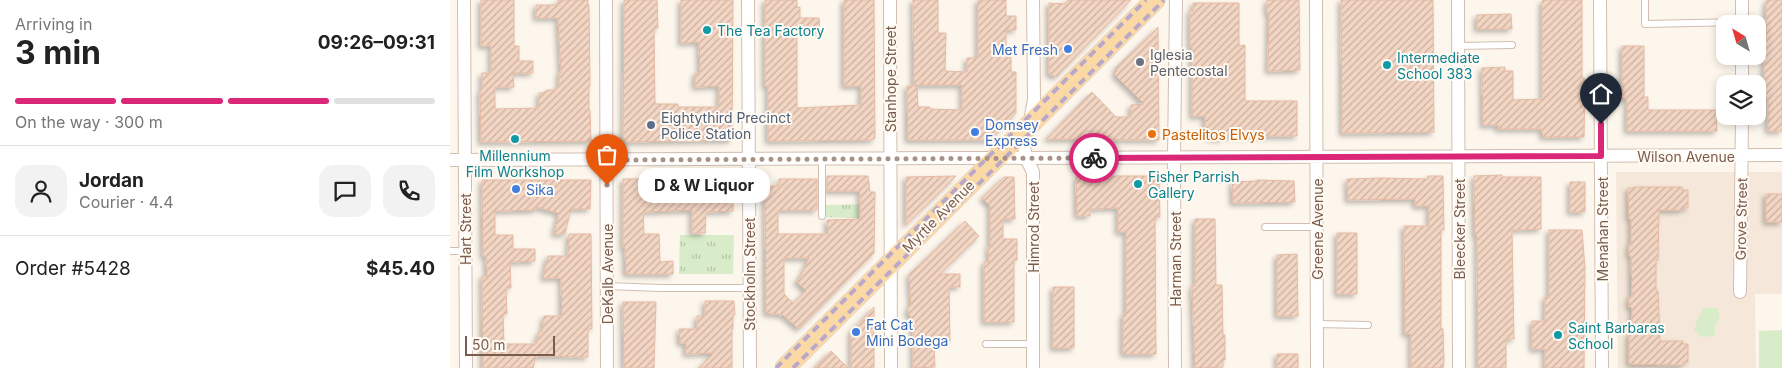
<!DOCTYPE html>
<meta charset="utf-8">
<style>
body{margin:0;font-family:Inter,sans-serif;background:#f2f2f2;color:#222;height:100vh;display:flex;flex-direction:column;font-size:19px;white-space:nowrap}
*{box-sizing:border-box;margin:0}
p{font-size:16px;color:#767676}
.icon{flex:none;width:28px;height:28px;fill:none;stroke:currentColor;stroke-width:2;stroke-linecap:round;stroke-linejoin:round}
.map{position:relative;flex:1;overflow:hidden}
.drawer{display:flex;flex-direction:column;background:#fff;width:450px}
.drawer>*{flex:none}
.needle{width:32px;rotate:323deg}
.fabs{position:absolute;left:1266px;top:15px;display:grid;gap:10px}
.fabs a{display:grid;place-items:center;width:50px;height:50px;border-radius:10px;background:#fff;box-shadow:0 2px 8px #0003;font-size:25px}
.scale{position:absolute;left:15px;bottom:12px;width:90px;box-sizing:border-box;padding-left:5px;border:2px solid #7a5c4d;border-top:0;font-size:14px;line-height:18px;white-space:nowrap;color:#7a5c4d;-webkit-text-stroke:4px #fffaf3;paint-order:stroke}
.pin{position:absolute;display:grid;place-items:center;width:42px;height:42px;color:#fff;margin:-51px -21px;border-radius:50% 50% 50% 0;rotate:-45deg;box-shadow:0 0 5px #0007}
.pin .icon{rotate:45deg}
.courier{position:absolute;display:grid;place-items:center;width:50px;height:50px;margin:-25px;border:4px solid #db2777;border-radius:50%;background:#fff;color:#222;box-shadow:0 1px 6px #0007}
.bubble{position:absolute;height:35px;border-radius:15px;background:#fff;box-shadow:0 2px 8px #0003;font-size:16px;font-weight:700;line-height:35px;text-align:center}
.headline em{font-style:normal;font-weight:700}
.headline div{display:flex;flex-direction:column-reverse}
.headline{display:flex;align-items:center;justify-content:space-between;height:85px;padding:0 15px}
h1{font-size:32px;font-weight:700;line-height:38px}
.bar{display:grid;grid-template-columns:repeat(4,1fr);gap:8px 5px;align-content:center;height:60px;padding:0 15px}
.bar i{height:6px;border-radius:4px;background:#e0e0e0}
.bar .current{background:#db2777}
.bar p{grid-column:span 4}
.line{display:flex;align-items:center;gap:12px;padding:0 15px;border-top:1px solid #e0e0e0}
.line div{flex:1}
.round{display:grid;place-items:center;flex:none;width:52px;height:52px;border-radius:15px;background:#f2f2f2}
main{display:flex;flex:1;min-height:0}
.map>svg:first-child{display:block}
</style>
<main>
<section class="drawer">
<div class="headline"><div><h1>3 min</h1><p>Arriving in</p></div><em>09:26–09:31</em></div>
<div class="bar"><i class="current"></i><i class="current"></i><i class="current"></i><i></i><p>On the way · 300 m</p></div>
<div class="line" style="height:90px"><a class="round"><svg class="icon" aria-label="person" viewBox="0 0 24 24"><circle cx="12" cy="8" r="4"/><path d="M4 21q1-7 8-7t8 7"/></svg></a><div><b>Jordan</b><p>Courier · 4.4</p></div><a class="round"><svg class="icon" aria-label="chat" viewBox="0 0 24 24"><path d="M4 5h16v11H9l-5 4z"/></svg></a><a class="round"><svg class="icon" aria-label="phone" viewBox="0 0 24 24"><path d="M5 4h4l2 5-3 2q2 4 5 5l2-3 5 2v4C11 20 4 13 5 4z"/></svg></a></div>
<div class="line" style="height:65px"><div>Order #5428</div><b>$45.40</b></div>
</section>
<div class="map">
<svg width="1332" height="368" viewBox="0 0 1332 368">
<defs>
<pattern id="grass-tufts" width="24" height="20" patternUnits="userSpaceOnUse" patternTransform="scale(1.25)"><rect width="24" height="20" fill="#d8ecc9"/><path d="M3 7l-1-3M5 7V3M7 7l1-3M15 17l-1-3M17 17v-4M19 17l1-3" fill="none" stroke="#b4c2a5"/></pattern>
<pattern id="building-hatch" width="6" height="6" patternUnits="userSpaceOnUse" patternTransform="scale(1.25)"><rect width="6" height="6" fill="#f3d5c3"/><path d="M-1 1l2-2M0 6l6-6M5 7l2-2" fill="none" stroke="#cab0a1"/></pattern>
<filter id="shadow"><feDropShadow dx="-3" dy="3" stdDeviation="2.5" flood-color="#0004"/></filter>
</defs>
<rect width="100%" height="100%" fill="#fdf6ec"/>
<path fill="#f5e8da" d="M1166 172H1332V294H1305L1306 368H1168Z"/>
<path fill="url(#grass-tufts)" d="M425 204V219L374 217 375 205Z
M230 235H284L283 274H229Z"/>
<path fill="#d8ecc9" d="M1253 308H1267L1270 318 1265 325V336L1251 337 1244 330 1247 321Z
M1332 330V368H1309V331Z"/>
<path fill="url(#building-hatch)" stroke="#e6bba3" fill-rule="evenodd" filter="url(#shadow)" d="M31 0H64V46H69V61H83V73H63L64 87H45V109L89 108V93H94L97 90H106V88L109 87V73H111L108 18H86V5H108V0H138V4L139 5 140 86H139V110H140L141 141 31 142 30 93 32 89V73H41V46H31Z
M174 0H207L208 28H204L205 104H228V107H269V86L245 87V73H250L249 42 231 43V0H283L282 140 175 142 173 139Z
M315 0H347V8L350 7V18H369L370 31H347V108L411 105V86H394V0H424L425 138 422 140 318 141V86H315Z
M463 0H488V33H496L495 71 517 72V58H528V0H556V16H566V30H556V57H561V72H566V113L540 140H458L457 86H467L468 107H480V109L512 110V85H464Z
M618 0H681L606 77 599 74V3L615 4Z
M817 0H849L850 70 818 71 819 13H817Z
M891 0H983L984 132 892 133Z
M1095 0H1132V78H1134L1135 83 1134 137H1093L1092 129H1048V125H1033L1032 68 1055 67V71H1063V100L1092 99V1Z
M1316 0H1332V131H1318V98H1314V39H1316Z
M743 3H789V46L795 45V101H847V136H772V139L761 138V136H755V116H742V47H740V11H743Z
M1061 14 1062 29H1027V15Z
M708 27 709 140 596 139 642 92 666 117H681V105L694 104 664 74 667 71 665 69Z
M1172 46H1194V97H1198V110H1266L1267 131H1177V98H1172Z
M1052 175V177H1091V229L1062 230 1064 339H1056V368H1028L1027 236 1025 235 1024 176Z
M377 176H418L420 192H425L424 253 349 329 333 315 316 313 315 186H329V179H367V210H328V234H378L377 220 410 219V191H377ZM334 258H359L351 276 346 281 356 291 343 303 334 294Z
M506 176 488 194 456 225V177Z
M654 176H709L710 217H705L706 354H673V314H676V232H668V208L640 209V216H627L626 177Z
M978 176H993L994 230H991V328L993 329 994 361 993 368H961V334H955L954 226H979V206H965V199L898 200 897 179 932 178 978 179Z
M554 177H564L565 219H553V239H567V260H564V322H534V262H539L538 246 540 248V206L532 198Z
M283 178V211L256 212 255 233H242V210L193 212 194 234H209L210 262 223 261V274H176L175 248H173V179Z
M32 180H141L140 209H121L115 234H104L109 213 86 207V210L45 211V235H63V249H85V261L60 262 61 288H56L57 314H53L54 344H86L89 332H92L94 316H112L111 278H93L98 256H118L119 234H141L142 329H138V357L86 356 83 368H33L32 276H37L36 256H33Z
M807 180 844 181 845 202 783 203 782 182 807 181Z
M1120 182H1135V212H1120Z
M1184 187H1232V190H1238V208H1232V210H1209L1208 260H1206V291H1208L1210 341H1233V344H1238V362H1233V365L1179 364V334H1182V308L1179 307V297H1182L1181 256H1179V244H1181V219H1179L1178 188H1184Z
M1316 194H1332V222H1316Z
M745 219H765L766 285H772L773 335H775V360H773V367L745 368 742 286H745Z
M515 221 529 236 490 274H510V287H499L500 341H484L485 367 463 368V328H461V317L458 314V308L461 305 459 275Z
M1099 230H1132L1135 268 1134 368H1095V349H1082V321H1095V297H1099Z
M887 233H907V294H887Z
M847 254 848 316H827V255Z
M603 287H624V348H603Z
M255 301H284L285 315H283V329H282V368H249L264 353 236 354V343H230L229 329H247V316H255Z
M173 302H206L204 368H174Z
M424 307V368H401V331Z
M381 351 398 368H364Z
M827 354H848V368H827Z"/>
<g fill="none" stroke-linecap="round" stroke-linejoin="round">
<defs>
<path id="service" d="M1195 0V24L1292 22
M1008 46 1062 45
M372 159V216
M815 227H867
M0 251H16
M157 286 211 288H299
M867 324 918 325
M536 344H583"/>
<path id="minor" d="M14 0 16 368
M156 0 157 368
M298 0 300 368
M440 0 441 368
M583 0 584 99 579 127 573 141 576 158 583 172V368
M866 0 867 368
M1008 0 1009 368
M1150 0 1152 368
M1292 0V24
M1292 56V84
M0 160 1332 155
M1290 292 1292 116
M725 368 724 157 726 0"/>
<path id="primary" d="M335 368 705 0"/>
</defs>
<use href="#service" stroke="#d1beb0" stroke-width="8"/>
<use href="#minor" stroke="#d1beb0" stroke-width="14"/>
<use href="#primary" stroke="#dad1cd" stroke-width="21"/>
<use href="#service" stroke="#fff" stroke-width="6"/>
<use href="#minor" stroke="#fff" stroke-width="12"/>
<use href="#primary" stroke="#fbd9a5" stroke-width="20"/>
<path stroke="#b9a8c9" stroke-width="4" stroke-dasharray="8 5" stroke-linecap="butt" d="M326 368 696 0
M343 368 714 0"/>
</g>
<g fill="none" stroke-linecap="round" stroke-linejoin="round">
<path stroke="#a89285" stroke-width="5" stroke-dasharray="0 9" d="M157 185V160L644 158"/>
<path stroke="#db2777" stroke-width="6" d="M644 158 1151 156V124"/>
</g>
<g fill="#0f9aa8" stroke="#fffaf3" stroke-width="2">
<circle cx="257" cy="30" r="5"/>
<circle cx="937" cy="65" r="5"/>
<circle cx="65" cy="139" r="5"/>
<circle cx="688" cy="184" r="5"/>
<circle cx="1108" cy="335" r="5"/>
</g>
<g fill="#3f7fe0" stroke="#fffaf3" stroke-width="2">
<circle cx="618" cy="49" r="5"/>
<circle cx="525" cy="132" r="5"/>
<circle cx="66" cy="189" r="5"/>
<circle cx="406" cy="332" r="5"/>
</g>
<circle fill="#6b7280" stroke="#fffaf3" stroke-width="2" cx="690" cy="62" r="5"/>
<circle fill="#5c6f8a" stroke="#fffaf3" stroke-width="2" cx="201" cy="125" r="5"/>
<circle fill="#e8710a" stroke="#fffaf3" stroke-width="2" cx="702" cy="134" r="5"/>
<g text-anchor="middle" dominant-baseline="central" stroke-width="4" stroke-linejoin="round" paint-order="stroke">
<g font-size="14" fill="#0d838f" stroke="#fffaf3" text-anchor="start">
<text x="267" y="30">The Tea Factory</text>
<text x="947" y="57">Intermediate<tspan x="947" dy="16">School 383</tspan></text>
<text x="65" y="155" text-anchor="middle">Millennium<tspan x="65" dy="16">Film Workshop</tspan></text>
<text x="698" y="176">Fisher Parrish<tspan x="698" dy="16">Gallery</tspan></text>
<text x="1118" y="327">Saint Barbaras<tspan x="1118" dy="16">School</tspan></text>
</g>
<g font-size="14" fill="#366cbe" stroke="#fffaf3" text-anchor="start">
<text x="608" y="49" text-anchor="end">Met Fresh</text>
<text x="535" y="124">Domsey<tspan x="535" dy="16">Express</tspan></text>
<text x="76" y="189">Sika</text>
<text x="416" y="324">Fat Cat<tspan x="416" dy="16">Mini Bodega</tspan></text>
</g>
<g font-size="14" fill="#5b616d" stroke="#fffaf3" text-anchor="start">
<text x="700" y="54">Iglesia<tspan x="700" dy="16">Pentecostal</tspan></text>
</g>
<g font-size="14" fill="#7a5c4d" stroke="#fffaf3">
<text transform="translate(440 79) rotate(-90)">Stanhope Street</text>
<text x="1236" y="156">Wilson Avenue</text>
<text transform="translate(488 216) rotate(-45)">Myrtle Avenue</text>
<text transform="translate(1291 219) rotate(-89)">Grove Street</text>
<text transform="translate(583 227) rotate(-90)">Himrod Street</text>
<text transform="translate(15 229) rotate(-90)">Hart Street</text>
<text transform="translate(867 229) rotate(-90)">Greene Avenue</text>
<text transform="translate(1009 229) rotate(-90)">Bleecker Street</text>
<text transform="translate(1152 229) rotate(-90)">Menahan Street</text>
<text transform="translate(725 259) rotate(-90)">Harman Street</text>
<text transform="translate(157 274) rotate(-90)">DeKalb Avenue</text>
<text transform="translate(299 274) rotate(-90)">Stockholm Street</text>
</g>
<g font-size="14" fill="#4e5e75" stroke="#fffaf3" text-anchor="start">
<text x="211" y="117">Eightythird Precinct<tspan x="211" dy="16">Police Station</tspan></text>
</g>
<g font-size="14" fill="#c56008" stroke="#fffaf3" text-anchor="start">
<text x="712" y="134">Pastelitos Elvys</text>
</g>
</g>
</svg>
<div class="fabs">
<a><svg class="needle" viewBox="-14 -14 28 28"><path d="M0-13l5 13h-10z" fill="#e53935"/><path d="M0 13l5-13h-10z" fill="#767676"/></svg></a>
<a><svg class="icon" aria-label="layers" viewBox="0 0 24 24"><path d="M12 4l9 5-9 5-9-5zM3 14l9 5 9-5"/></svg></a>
</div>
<div class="scale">50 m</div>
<div class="pin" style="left:157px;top:185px;background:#ea580c"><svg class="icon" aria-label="bag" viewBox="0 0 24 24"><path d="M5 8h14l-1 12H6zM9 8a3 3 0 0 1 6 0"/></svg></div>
<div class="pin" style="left:1151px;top:124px;background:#1f2937"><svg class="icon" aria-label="home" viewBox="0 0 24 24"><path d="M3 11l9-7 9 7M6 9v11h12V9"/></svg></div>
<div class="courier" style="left:644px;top:158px"><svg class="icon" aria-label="bike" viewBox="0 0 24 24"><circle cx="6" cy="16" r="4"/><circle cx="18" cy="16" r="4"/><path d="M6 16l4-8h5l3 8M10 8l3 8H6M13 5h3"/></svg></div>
<div class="bubble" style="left:188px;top:168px;width:132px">D &amp; W Liquor</div>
</div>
</main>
